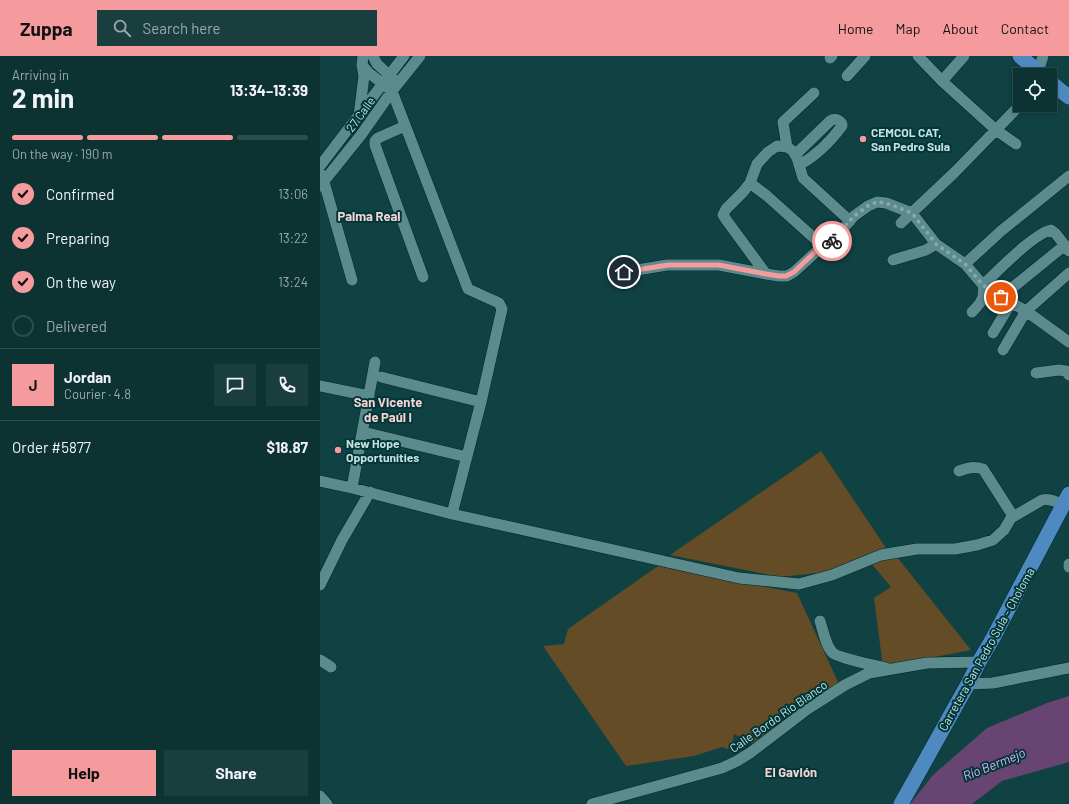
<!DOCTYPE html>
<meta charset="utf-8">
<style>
body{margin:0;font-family:Barlow,sans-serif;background:#1a3e3e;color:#f1f3f6;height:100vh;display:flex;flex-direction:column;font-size:15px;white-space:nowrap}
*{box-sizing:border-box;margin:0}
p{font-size:13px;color:#9aaaac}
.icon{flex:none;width:22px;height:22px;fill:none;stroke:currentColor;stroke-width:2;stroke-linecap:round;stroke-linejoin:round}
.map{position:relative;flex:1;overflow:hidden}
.sheet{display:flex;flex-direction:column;background:#0c3232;width:320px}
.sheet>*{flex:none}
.tools{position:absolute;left:693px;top:12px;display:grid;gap:8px}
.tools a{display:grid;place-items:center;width:44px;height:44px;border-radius:0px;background:#0c3232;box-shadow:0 2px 6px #0003,0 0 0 1px #2c4d4d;font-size:20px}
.pin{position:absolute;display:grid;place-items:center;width:34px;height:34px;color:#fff;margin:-17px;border:2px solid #fff;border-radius:50%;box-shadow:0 1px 4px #0007}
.courier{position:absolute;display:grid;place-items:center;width:40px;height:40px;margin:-20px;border:3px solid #f59b9d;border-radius:50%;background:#fff;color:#222;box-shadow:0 1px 5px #0007}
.summary em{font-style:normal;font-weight:700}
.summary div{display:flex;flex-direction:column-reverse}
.summary{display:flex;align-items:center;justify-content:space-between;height:68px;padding:0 12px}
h1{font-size:26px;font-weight:700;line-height:30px}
.bar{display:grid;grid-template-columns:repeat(4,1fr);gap:6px 4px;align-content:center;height:48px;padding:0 12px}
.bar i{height:5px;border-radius:3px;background:#2c4d4d}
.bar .on{background:#f59b9d}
.bar p{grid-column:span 4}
.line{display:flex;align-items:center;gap:10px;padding:0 12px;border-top:1px solid #2c4d4d}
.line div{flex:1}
.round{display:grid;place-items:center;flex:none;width:42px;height:42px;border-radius:0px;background:#1a3e3e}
ol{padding:0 12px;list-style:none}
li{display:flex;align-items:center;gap:12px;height:44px}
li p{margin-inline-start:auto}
li .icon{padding:4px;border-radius:50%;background:#f59b9d;color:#111;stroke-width:4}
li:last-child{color:#9aaaac}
li i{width:22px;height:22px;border:2px solid #2c4d4d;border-radius:50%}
.cta{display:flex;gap:8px;margin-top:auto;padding:8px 12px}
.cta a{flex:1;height:46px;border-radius:0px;background:#f59b9d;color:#111;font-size:16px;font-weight:700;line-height:46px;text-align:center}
.cta a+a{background:#1a3e3e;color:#f1f3f6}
header{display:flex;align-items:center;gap:24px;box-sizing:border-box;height:56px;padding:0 20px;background:#f59b9d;color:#111}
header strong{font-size:19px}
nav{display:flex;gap:22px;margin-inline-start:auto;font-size:14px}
.search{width:280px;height:36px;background:#1a3e3e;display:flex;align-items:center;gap:10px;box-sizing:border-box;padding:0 14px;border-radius:0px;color:#9aaaac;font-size:15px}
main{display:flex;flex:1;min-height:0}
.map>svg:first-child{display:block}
</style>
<header>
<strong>Zuppa</strong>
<div class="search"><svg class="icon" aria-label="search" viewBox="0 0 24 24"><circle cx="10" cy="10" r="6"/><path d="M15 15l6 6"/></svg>Search here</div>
<nav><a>Home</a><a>Map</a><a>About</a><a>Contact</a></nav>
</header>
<main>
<section class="sheet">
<div class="summary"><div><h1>2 min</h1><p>Arriving in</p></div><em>13:34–13:39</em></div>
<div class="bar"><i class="on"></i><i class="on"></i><i class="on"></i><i></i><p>On the way · 190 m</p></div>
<ol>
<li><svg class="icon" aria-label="check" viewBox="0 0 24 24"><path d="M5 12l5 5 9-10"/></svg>Confirmed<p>13:06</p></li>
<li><svg class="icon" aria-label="check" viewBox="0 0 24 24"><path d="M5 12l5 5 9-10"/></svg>Preparing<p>13:22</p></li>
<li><svg class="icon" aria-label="check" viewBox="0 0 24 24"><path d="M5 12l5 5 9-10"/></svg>On the way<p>13:24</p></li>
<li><i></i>Delivered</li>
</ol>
<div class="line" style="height:72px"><b class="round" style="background:#f59b9d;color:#111">J</b><div><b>Jordan</b><p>Courier · 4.8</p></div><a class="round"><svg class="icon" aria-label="chat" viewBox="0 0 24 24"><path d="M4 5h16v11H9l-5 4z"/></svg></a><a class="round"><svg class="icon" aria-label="phone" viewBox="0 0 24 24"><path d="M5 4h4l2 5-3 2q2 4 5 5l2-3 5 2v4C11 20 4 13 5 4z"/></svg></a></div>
<div class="line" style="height:52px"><div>Order #5877</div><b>$18.87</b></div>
<div class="cta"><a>Help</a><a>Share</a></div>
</section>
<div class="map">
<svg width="749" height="748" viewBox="0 0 749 748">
<rect width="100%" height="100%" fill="#104243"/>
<path fill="#634c26" d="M501 395 566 492 506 516 460 521 350 499Z
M577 501 651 594 563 611 554 542 571 531 551 507Z
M338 510 477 537 518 626 502 641 485 653 474 648 461 657 456 669 449 680 436 690 414 678 411 694 402 691 374 700 306 710 223 590 244 588 248 573Z"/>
<path fill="#674472" d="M749 640V706L682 725 652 748H590L613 719 667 672 727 647Z"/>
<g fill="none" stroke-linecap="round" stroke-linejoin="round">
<defs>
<path id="minor" d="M43 0 42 9 49 17 72 35 148 233 179 247 182 253 161 346 132 458
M53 0 57 8 75 24
M598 0 622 25 676 74 696 88
M510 2 512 0
M718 16 723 0
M527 20 545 0
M622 25 644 0
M39 60 44 20 42 9
M85 70 58 82 55 85V89L103 221
M467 91 463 66 494 37
M475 99 510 65C515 62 519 63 522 68V70C510 86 496 100 479 109
M0 110 84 0
M2 119 32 224
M430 127 446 139 504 191
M0 130 41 79 72 35 100 0
M581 167 635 116 700 49
M573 204 606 194 616 188
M645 208 681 175 749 120
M305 216 347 209H399L446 218 459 220H467L474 216 497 195 507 189 516 181 534 160 548 150 557 146 566 147 592 157 616 188 645 208 663 229 681 241 706 255 749 286
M446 218 407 165 403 159 406 153 423 136 430 127 437 108 448 96 457 90 467 91 473 95 477 102 483 122 530 165
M681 241 745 189
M652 256C661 247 665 242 663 229 677 216 713 178 731 174L736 178 749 195
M673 277 691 247
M683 294 706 255 749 217
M716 317 739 314 746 315 749 319
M61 321 161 346
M0 330 49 340
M43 376 147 401
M639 415C647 412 654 410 663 413L693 460
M0 425 32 432 132 458 419 522 479 528 512 519 561 499 597 493H635L657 489 673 484 684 474 691 462 722 444C730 442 737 446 744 449
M32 432 55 306
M749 508V511
M0 529 22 484 50 436
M500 565C503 574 506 591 513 597 518 602 557 610 566 612
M0 604 11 611
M648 628 673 627 749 612
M0 740 7 748
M272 748 402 712 417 705 430 697 489 652 525 629 549 617 607 607 659 606"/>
<path id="major" d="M700 0 722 19
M730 26 749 41
M581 748 648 628 659 606 673 582 749 438"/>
</defs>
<use href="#minor" stroke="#012728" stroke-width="12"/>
<use href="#major" stroke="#012728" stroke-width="16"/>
<use href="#minor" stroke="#5c8b8d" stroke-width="11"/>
<use href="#major" stroke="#4f89c2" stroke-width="15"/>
</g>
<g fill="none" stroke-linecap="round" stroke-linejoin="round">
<path stroke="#88a9a9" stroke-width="4" stroke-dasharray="0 7.2" d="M512 185 534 160 548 150 557 146 566 147 592 157 616 188 645 208 663 229 681 241"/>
<path stroke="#f59b9d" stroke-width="5" d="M304 216 348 209H399L446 218 459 220H466L474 216 497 194 507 189 512 185"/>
</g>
<g fill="#f59b9d" stroke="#013739" stroke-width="1.5">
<circle cx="543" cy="83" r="4"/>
<circle cx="18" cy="394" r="4"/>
</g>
<g text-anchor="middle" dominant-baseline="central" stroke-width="4" stroke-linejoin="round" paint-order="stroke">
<g font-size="12" fill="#c8e0e0" stroke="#013739">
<text transform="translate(40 58) rotate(-54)">27 Calle</text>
<text transform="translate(666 593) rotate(-61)">Carretera San Pedro Sula - Choloma</text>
<text transform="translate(458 660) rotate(-35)">Calle Bordo Río Blanco</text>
</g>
<g font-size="12" font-weight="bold" fill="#c8e0e0" stroke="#013739" text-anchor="start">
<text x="551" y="76">CEMCOL CAT,<tspan x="551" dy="14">San Pedro Sula</tspan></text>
<text x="26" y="387">New Hope<tspan x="26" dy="14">Opportunities</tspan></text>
</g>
<g font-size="13" font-weight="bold" fill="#f6d2d2" stroke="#013739">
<text x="49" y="160">Palma Real</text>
<text x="68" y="346">San Vicente<tspan x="68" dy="15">de Paúl I</tspan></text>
<text x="471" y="716">El Gavión</text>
</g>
<g font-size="13" font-style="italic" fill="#e6b0f8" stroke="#013739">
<text transform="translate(674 708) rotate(-22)">Río Bermejo</text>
</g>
</g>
</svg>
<div class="tools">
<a><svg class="icon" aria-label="locate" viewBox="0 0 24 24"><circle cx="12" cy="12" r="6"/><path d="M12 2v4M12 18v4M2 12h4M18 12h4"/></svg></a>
</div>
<div class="pin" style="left:681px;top:241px;background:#ea580c"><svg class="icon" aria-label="bag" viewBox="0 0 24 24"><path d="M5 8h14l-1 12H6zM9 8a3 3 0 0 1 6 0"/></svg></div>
<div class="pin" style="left:304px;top:216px;background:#1f2937"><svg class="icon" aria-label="home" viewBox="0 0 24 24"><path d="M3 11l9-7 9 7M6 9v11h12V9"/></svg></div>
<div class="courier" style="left:512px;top:185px"><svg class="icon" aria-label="bike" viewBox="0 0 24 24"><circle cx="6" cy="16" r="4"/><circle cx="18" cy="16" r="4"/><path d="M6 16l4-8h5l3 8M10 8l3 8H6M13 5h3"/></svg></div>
</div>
</main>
